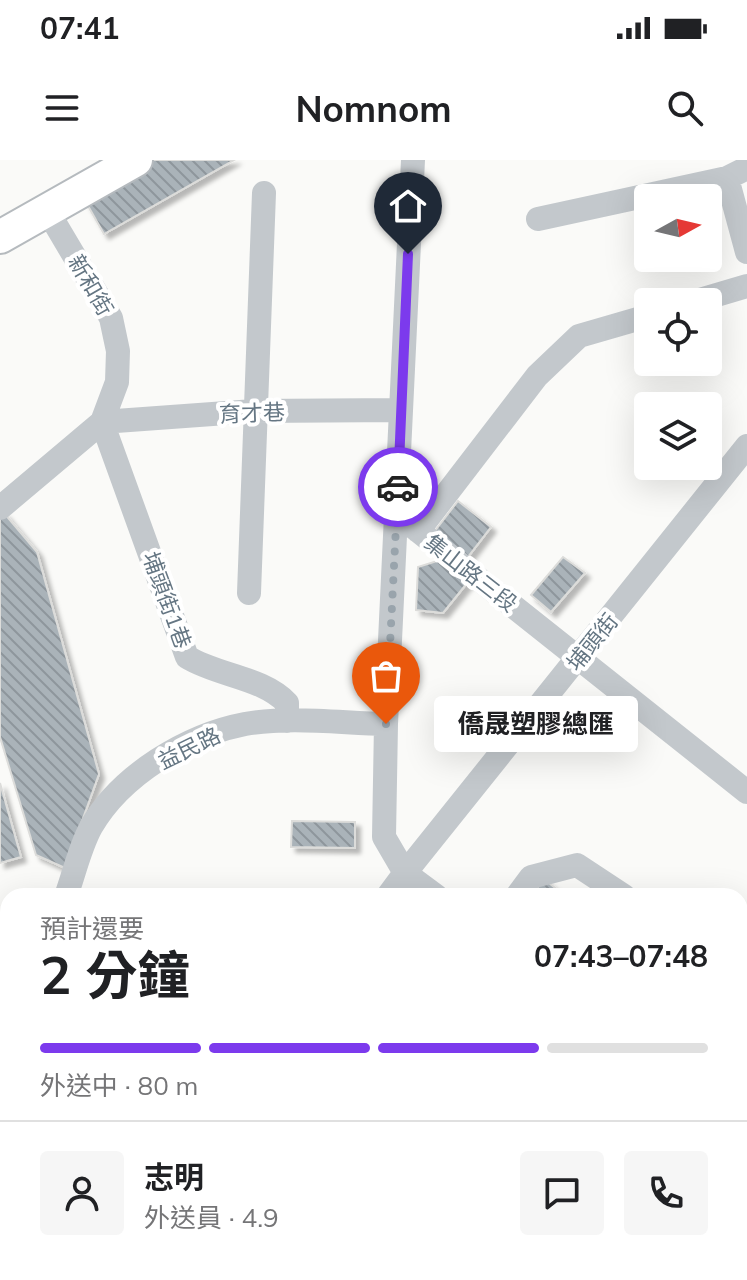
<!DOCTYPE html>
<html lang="zh-TW">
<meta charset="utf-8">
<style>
body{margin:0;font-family:Mulish,"Noto Sans TC",sans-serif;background:#f6f6f6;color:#202124;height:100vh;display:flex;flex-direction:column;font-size:30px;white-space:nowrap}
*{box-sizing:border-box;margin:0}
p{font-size:26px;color:#757577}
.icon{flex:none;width:44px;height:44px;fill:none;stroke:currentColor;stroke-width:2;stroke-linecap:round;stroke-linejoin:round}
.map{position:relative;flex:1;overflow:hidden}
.drawer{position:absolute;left:0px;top:728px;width:748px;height:392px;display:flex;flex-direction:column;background:#fff;border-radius:24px 24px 0 0;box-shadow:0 8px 32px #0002}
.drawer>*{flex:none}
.needle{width:52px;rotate:82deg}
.fabs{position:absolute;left:634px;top:24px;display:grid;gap:16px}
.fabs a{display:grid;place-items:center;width:88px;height:88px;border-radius:8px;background:#fff;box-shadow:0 8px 32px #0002;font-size:40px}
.pin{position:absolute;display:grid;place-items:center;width:68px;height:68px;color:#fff;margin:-82px -34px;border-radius:50% 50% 50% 0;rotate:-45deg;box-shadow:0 0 8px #0007}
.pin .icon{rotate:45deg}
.courier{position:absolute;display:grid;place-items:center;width:80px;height:80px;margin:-40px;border:6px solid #7c3aed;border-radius:50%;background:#fff;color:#222;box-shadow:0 2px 10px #0007}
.bubble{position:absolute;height:56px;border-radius:8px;background:#fff;box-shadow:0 8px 32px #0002;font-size:26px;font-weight:700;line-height:56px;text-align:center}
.head em{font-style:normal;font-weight:700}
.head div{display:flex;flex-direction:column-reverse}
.head{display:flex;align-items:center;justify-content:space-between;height:136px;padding:0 40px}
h1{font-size:52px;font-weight:700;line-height:60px}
.bar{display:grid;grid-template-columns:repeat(4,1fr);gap:12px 8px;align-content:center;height:96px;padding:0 40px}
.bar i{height:10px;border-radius:6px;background:#e0e0e0}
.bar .active{background:#7c3aed}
.bar p{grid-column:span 4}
.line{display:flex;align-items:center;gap:20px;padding:0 40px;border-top:2px solid #e0e0e0}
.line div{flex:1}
.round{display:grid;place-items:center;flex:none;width:84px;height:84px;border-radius:8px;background:#f6f6f6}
.status{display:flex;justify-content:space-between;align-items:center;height:56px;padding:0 40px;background:#fff;direction:ltr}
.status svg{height:22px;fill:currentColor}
header{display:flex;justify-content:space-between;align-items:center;height:104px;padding:0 40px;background:#fff;font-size:36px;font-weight:700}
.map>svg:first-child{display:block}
</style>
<div class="status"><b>07:41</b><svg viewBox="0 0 49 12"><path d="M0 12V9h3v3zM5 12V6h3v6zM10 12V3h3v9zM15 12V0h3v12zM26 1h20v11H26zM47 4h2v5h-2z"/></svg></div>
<header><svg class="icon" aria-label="menu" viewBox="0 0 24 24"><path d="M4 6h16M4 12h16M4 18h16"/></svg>Nomnom<svg class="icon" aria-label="search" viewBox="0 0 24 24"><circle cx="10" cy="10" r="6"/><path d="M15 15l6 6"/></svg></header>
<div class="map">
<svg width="747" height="1120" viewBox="0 0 747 1120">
<defs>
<pattern id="building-back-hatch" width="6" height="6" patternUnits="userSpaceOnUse" patternTransform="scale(2)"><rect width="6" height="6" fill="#aab3b9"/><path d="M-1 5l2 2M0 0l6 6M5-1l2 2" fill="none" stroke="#8e969c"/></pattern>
<filter id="shadow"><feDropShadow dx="5" dy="5" stdDeviation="2" flood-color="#0004"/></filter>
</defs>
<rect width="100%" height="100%" fill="#fafaf8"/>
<path fill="#e8e9e9" d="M101 1112H438L448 1120H94Z"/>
<path fill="url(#building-back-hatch)" stroke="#dcdcda" stroke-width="2" filter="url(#shadow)" d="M148 0H234L104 74 83 37Z
M458 341 491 367 464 402 431 376Z
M4 353 37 392 99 614 65 708 36 695 0 577V356Z
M563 397 585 413 551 452 531 435Z
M440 400 468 422 443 453 416 450 418 407Z
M0 623 21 697 0 703Z
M292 661 355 662V688L291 687Z
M544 719 565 736H531Z
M173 1112H229L223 1120H167Z"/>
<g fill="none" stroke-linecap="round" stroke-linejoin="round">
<defs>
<path id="major" d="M0 77 136 0"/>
</defs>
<use href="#major" stroke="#b5babe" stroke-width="36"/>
<path stroke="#bbbfc2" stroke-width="3" stroke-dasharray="4 4" stroke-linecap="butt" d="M692 1120 699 1112"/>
<path stroke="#c3c8cc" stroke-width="24" d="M727 18 747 92
M538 59 727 18 747 8
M693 142 747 126
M0 348 102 262 117 222 118 191 111 158 47 50
M397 354 747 632
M418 371 537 216 579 176 648 156
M249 433 264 33
M287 561V543C262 517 218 516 187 497L102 262 254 251 401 250
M66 736C74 714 80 687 91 667 121 615 187 575 245 564 291 556 340 563 386 564
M388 736 405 713 384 677 386 564 413 0
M436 736 405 713 747 286
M517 736 531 717 577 705 624 736
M0 825 8 829
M0 896 8 894
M740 911 747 901
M740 964 747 970
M485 1112 494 1120
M570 1120 577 1112"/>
<use href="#major" stroke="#fff" stroke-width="32"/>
</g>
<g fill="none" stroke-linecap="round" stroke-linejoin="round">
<path stroke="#99a4ac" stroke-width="8" stroke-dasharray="0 14.4" d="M386 564 398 327"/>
<path stroke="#7c3aed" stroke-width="10" d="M398 327 408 94"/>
</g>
<g text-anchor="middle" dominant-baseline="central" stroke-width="8" stroke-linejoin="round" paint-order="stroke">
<g font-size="22" fill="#657683" stroke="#fff">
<text transform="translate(91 125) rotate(60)">新和街</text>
<text transform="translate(252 253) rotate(-2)">育才巷</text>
<text transform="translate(471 413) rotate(38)">集山路三段</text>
<text transform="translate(167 440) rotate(70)">埔頭街1巷</text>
<text transform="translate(592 482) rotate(-51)">埔頭街</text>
<text transform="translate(189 588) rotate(-26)">益民路</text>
</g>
</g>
</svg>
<div class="fabs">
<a><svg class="needle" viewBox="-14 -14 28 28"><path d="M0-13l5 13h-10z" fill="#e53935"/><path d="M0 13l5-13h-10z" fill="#757577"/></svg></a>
<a><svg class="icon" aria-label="locate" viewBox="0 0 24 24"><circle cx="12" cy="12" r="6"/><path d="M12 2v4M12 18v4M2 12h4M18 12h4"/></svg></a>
<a><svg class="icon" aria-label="layers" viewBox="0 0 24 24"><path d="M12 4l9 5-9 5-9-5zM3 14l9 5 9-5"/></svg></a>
</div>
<div class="pin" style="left:386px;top:564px;background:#ea580c"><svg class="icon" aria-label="bag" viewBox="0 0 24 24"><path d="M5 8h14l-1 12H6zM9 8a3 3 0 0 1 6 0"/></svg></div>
<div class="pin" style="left:408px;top:94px;background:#1f2937"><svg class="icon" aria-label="home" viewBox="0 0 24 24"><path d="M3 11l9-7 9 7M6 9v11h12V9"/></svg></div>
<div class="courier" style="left:398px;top:327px"><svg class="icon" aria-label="car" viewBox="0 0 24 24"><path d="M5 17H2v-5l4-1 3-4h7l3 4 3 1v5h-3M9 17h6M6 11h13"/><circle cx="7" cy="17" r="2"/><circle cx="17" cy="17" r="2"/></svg></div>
<div class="bubble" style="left:434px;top:536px;width:204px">僑晟塑膠總匯</div>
<section class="drawer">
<div class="head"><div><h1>2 分鐘</h1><p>預計還要</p></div><em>07:43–07:48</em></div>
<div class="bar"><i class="active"></i><i class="active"></i><i class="active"></i><i></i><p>外送中 · 80 m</p></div>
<div class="line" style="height:144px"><a class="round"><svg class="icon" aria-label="person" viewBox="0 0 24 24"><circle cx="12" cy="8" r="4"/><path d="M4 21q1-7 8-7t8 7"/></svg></a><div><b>志明</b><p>外送員 · 4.9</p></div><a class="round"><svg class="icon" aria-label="chat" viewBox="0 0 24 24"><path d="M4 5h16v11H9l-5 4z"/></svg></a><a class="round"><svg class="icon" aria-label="phone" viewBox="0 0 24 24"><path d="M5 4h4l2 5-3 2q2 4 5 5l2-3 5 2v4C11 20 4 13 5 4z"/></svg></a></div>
</section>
</div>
